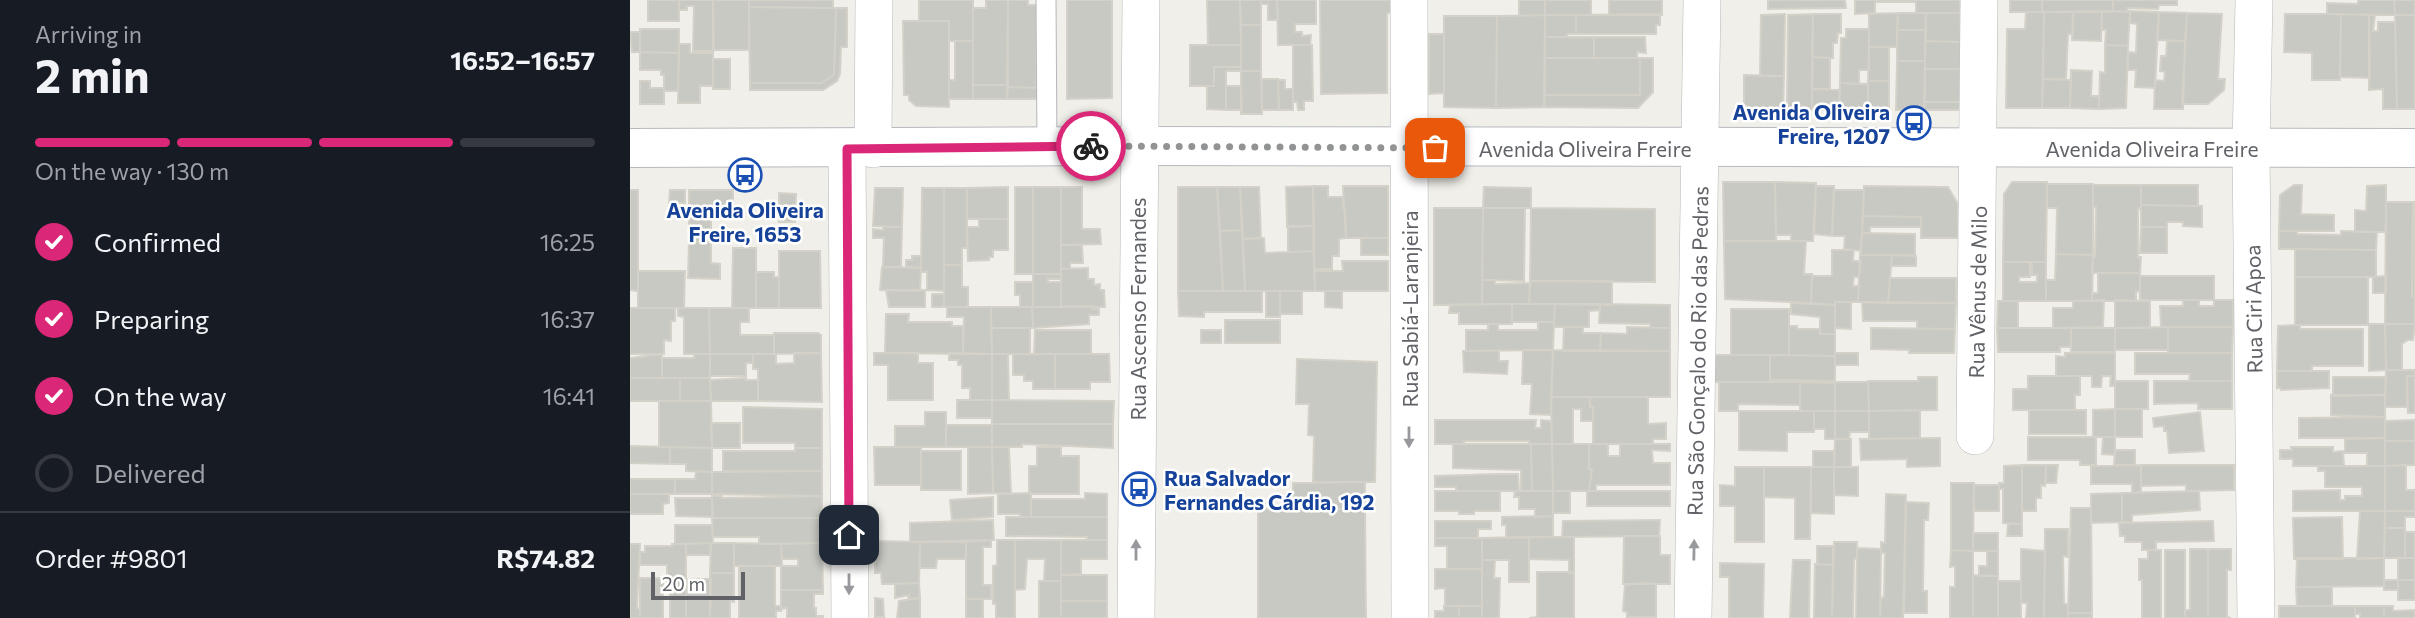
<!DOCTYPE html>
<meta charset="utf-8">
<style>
body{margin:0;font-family:Commissioner,sans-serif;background:#20242c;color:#f1f3f6;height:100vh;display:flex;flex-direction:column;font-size:26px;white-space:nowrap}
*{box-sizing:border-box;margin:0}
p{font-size:23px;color:#9ea1a6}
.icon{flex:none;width:38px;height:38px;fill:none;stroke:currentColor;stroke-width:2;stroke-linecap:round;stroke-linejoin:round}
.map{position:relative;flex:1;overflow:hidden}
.sheet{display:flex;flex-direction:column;background:#171b24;width:630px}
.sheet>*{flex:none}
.scale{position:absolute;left:21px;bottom:18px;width:94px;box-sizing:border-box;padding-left:7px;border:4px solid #606267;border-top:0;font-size:19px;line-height:24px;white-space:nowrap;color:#606267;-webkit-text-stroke:5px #fff;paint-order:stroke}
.pin{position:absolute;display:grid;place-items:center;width:60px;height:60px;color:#fff;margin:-30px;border-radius:14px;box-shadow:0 4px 10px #0006}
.courier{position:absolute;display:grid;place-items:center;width:70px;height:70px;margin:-35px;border:5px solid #db2777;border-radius:50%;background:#fff;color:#222;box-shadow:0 2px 9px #0007}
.headline em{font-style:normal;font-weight:700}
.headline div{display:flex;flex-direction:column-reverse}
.headline{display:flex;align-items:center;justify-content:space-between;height:119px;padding:0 35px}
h1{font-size:46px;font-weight:700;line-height:52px}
.bar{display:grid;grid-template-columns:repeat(4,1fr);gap:10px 7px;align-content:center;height:84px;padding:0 35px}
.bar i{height:9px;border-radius:5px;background:#363941}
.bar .on{background:#db2777}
.bar p{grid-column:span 4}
.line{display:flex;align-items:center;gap:18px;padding:0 35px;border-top:2px solid #363941}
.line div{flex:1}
ol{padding:0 35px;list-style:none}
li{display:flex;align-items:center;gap:21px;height:77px}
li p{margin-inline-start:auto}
li .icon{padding:7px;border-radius:50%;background:#db2777;color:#fff;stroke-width:4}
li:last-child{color:#9ea1a6}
li i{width:38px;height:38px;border:4px solid #363941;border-radius:50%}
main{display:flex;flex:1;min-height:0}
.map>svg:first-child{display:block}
</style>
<main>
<section class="sheet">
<div class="headline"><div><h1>2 min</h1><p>Arriving in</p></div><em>16:52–16:57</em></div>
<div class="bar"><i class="on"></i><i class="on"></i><i class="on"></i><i></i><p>On the way · 130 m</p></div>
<ol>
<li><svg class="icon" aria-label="check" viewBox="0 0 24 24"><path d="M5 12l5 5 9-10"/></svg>Confirmed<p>16:25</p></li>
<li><svg class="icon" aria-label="check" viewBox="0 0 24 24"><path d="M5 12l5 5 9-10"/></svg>Preparing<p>16:37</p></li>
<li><svg class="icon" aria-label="check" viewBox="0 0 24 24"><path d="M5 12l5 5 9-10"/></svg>On the way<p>16:41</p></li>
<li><i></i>Delivered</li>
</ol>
<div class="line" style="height:91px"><div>Order #9801</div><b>R$74.82</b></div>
</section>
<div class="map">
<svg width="1785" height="618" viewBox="0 0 1785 618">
<rect width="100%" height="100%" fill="#f0efe9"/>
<path fill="#c8c9c3" stroke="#d4d2c8" stroke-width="2" d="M18 0H49V21H18Z
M49 0H83V51H63L64 6H57V10H49Z
M83 0H119V50H84Z
M119 0H203V8L119 7Z
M289 0H343V41H319V21H289Z
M356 0H378V85H343V8H356Z
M378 0H398V5H407L406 88 377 87Z
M437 0H482V98L437 99Z
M577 0H610L611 45H578Z
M610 0H631V25H611Z
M631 0H647L648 20H638V4H631Z
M647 0H686V24H665V32H672V36L681 35 680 45H648Z
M690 0H762V13H757V93L691 94Z
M889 0H915V15L889 16Z
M915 0H961V15H915Z
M979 0H1032V15H979Z
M1138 0H1215L1216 8 1138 9Z
M1225 0H1245V13L1225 14Z
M1245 0H1330V13H1286V2H1245Z
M1380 0H1412V12H1380Z
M1412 0H1483V11L1412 12Z
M1483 0H1547V5H1529L1528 9 1497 8V12L1483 11Z
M1728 0H1764L1765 15 1697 14V3L1728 4Z
M1764 0H1785V15H1765Z
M119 7 206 8 204 75 191 83H120Z
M206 8H217V47H211L210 74 207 81 193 90H120V83H191L204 75Z
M1500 11 1529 12 1525 88 1505 87 1506 70H1498V52L1506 53 1507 24 1500 23Z
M1500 11 1498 46 1475 45 1476 30H1472V12Z
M1396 12H1414L1412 108H1376L1377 29H1395Z
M1414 12H1443V34H1438L1436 79H1413Z
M1443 12H1472L1471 41 1442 40Z
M1529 12 1557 13 1555 41 1527 40Z
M1268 13H1296V30H1267Z
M1268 13 1267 47H1239V14Z
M1296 13H1330V42L1295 41Z
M1557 13 1592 14 1588 79H1595L1594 90 1578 104H1552Z
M1030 14V25H1026V34H946V15Z
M1155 14 1154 76H1130L1131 15Z
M1183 14 1182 110 1153 111 1154 104H1157L1158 15Z
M1183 14H1211V33H1208L1207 43H1203V58L1182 57Z
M1655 14H1711L1710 80H1682V53L1654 52Z
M1711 14 1739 15 1740 78 1710 77Z
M915 15H946V34H937V37H915Z
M915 15 914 107 866 108 867 16Z
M1739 15H1745L1743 31H1748V22H1765L1767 109H1753V89L1739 90Z
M1765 15H1785V109H1767Z
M814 16H867L866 108 814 107Z
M273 21H319V107L286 106 279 100V95H274Z
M611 25H631V71H611Z
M10 29H49V53L10 52Z
M1216 29H1239V70H1229V84L1210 83 1211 38H1216Z
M1267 30H1296L1295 61H1267Z
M0 32H10V52H2Z
M799 34H814V93L799 94Z
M915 37H964V58H915Z
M964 37H1015L1016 53 1007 52V58H964Z
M325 41H343V99H319V79L325 80Z
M1295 41 1330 42V69H1295Z
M1537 41H1555L1553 109H1524L1525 80 1534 81 1535 72 1530 71 1531 56H1536Z
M49 44H60V53H83V86H70V103H48Z
M560 45H611V67H584V86H560Z
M663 45H682L683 101H674V110H668L667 102 663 101Z
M1475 45 1498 46 1496 108 1469 109 1470 72 1475 73Z
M1239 47H1259V81H1238Z
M10 52 49 53 48 91H34V75H31V70H10Z
M1182 57 1200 58V89H1182Z
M915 58H1010V95H915Z
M1010 58H1023V92L1008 108 914 107 915 95H1010Z
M83 59H100V89H83Z
M1267 61H1295L1294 110H1266Z
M584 67H611V71H596V110L577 109V86H584Z
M1295 69H1330V102H1295Z
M1441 70 1462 71 1461 96H1469V109L1440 108Z
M611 71H631L632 114H611Z
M1114 75 1154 76 1153 114H1127L1114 104Z
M632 79H648L649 110H632Z
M1413 79 1441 80 1440 108H1412Z
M648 80H655V89L663 88V110H649Z
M10 81H20V88H34V104H10Z
M1238 81H1259V110H1238Z
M1210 83 1238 84V110H1209Z
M406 84 412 85V99H377V87L406 88Z
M343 85H378L377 99H343Z
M596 86H611L612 110H596Z
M1182 89 1210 90 1209 110H1182Z
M1295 102H1330V110H1294Z
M1093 182H1145L1146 241H1094Z
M1145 182 1186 183 1183 241H1161V235H1146Z
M1382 182H1417L1416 262H1373L1374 194Z
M1417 184H1463V255L1426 254 1427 208H1417Z
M1463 185H1511V208L1508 209V257H1511L1510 273H1462L1463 256 1465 257 1466 207H1463Z
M1511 185H1568V206L1511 205Z
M1664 185H1672L1671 214 1704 215V231H1649L1650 195Z
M1756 185V232H1725V210L1736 211 1737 186Z
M683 186 684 226 657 227 656 187Z
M683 186H698V197H713V208H715L716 238 709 239V256H702V269H684Z
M713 186H758V238H716Z
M1186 186H1204L1202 236 1184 234Z
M1234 186 1318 187 1328 204V238H1291V217L1233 216Z
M378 187V219H337V188Z
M385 187H403V274H385Z
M403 187H431V274H403Z
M431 187H452V229H470L471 244 431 245Z
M548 187H587L593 291H548Z
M587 187H610L612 230 590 231Z
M610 187H629L631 238 613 239Z
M854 187 901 188V208H853Z
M245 188H273L272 227 243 226Z
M292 188H314V291L297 290V272H291Z
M314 188H337V248H332V265H314Z
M0 190H8V291L0 290Z
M40 190H55V203H39Z
M59 190H103V211L81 210V242L59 241Z
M1204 190H1234L1231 251 1214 249 1215 236H1202Z
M149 193 166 194 165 222H149Z
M1756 202H1783L1782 297H1785V324H1755Z
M1783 202H1785V297H1782Z
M1511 205 1572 206V227L1553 226V222H1537V227H1511Z
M804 208H853L852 304 804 305Z
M853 208H895L894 281 852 280Z
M901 208 1025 209V282L900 281Z
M1233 216 1291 217V227H1240V233H1232Z
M349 219H378V250H363V257H359V260L338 261 337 227H349Z
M658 226H684V251L658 252Z
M253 227H272L271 267H253L254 238H243V229L253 230Z
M1511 227H1537V253H1510Z
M612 230 615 291H593L590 231Z
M1649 231H1667V234L1711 235V231L1747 232 1746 250 1649 249Z
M1232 233 1285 234V255H1230Z
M634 238 635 253 684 251 685 291H615L613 239Z
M731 238H758V255H731Z
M59 241 81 242V263L90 264V279L58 278Z
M1094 241H1176L1174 274H1182L1181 303 1095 299Z
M431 245H452L453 263H440V269H431Z
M103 248H126V308H102Z
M1665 249 1746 250V277H1665Z
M1202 250H1224L1223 261H1231L1229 277H1224L1223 286H1229L1228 302H1205V305L1181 303 1182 276H1202Z
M149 251H190L191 308H149Z
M1426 254 1463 255 1462 301H1416V280H1425Z
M1230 255H1262L1258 303 1228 302Z
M1262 255 1286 256V266H1261Z
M282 256H291V268L276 267V260H282Z
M712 261H758V291H685L684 271H713Z
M1373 262H1400V277H1389V282H1407V275H1402V262H1416V301H1373Z
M314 265H332V287H338V307H314Z
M252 267 291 268 290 291 250 290Z
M458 268V279H464V285L470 284V290H474L475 307H431V269Z
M8 271H55L54 308H8Z
M126 272H144V277H149V308H126Z
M1468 273H1510V292L1506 291V301H1462V293H1468Z
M403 274H431V279H418V282H431V307H403Z
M1510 276H1584V300H1510Z
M1756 276V293H1743V277Z
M1665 277H1738V325H1665Z
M1260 278H1326V303H1258Z
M852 280H865V284L900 283 899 304H852Z
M900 281H982V305L899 304Z
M385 282H403V307H390V295H385Z
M256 290H295V307H259Z
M548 291H632V312H574V317L549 316Z
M636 291H650V317H636Z
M650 291H672V314H650Z
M695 291H712V308L695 307Z
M302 294H314V307H302Z
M1474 300 1473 327 1423 328V308H1443V301Z
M1485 300 1520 301V328H1485Z
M1553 300H1569V306H1584V300H1603V327H1531L1530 306H1553Z
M1368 301H1388V328H1367Z
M1205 302H1221V329L1205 328Z
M1232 302 1326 303 1325 329H1287V321H1233Z
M1161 303 1205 305V334H1190V317L1161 314Z
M882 304H925L924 322H882Z
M882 304V324H829V313H819L820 305Z
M925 304H970V310L959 311V327H924Z
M970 304 1040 305V328H1020V324L969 323Z
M462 306V309H469V315H459V324L403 328 402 307Z
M317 307H361L362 354H333L334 317H317Z
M361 307H402L403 328H361Z
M0 308H45V321H41V341L34 340V354H0Z
M48 308H79L80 354H54V317L48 316Z
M79 308H119V322H110V335H144V354H80Z
M1101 309H1159V355H1101Z
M256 314H279L278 322H322V326H333V354L255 353Z
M595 320H650V343H595Z
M908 322H924L923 350 836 351V330H858V324H868V330H908Z
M1739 324H1755L1756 370 1739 371Z
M1755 324H1785L1783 340H1778L1772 344V370H1756Z
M1665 325H1670V329H1733V366H1682V371H1647L1648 326Z
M1159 326H1167V329H1190V334H1205V356L1159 355Z
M934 327H953V333H971L970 351H933Z
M997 327 1040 328V351H970L971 333 997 334Z
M1538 327H1603L1602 353H1538Z
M1538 327V350H1485V328Z
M361 328H400V354H362Z
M1241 328 1325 329 1324 353H1279V350L1241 349Z
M1367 328H1441V347H1430V352H1368Z
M1441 328H1485V352H1441Z
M405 330H461V354H404Z
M571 330H591V343H571Z
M144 333H188L191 335V353L144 354Z
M893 350H923L921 415 900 414 902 384H892Z
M923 350 1040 351V397H921Z
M833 351H869V361H878L877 374 834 372Z
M164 353H191L192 402 128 401V369H123V354H146V364L164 363Z
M244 353H288V363H303V400H258V365H244Z
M319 353 362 354V400H340V388H332V365H328V360H319Z
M1205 353H1228V365H1205Z
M1435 353H1485V386H1480L1481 376H1472L1471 387H1462V376H1426V356L1435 357Z
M1505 353H1602V381H1559L1560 374H1505Z
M32 354V378H0V358Z
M64 354H80V378H32V358H64Z
M80 354H123V363H116V376H80Z
M362 354H378L379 400H362Z
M383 354H425V389H403V381H394V375H383Z
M425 354H479L480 382H460V389H425Z
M1083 355H1140V382H1084Z
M1140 355 1205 356V381L1140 380Z
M667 359 747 362 745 482H683L684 436 678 435 679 404H666Z
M1756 370H1785V376H1777V407H1755Z
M1647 371H1699V388L1651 390 1650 387 1647 388Z
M1398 376H1450V395H1445V410H1383V389H1398Z
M1777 376H1785V413H1778Z
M1288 377H1307V410L1239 411 1238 381H1288Z
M1703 377H1756L1755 395 1703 396Z
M0 378H50V401H0Z
M50 378H80L81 401H50Z
M116 378V380H128V401H81L80 380Z
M1485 381H1518V409H1485Z
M1524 381H1602V409H1568V403L1524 404Z
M1089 382H1170V405L1108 404V411H1089Z
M1170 382 1205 383V411H1170Z
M1238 382 1239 411H1205V382Z
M1701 395H1755V417L1701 415Z
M921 397H960V407H963V421H951V409H943V444H922Z
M960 397H1018V424L1036 423V439H1023V444H963V407H960Z
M327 400H362V418H327Z
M362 400 484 401 483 424H362Z
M29 401H81L82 448 29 447Z
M113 407 192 409V448H165V443H113Z
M1485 409H1512V437H1485Z
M1485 409V437H1463V410Z
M1290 410V438L1239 439V411Z
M1399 410H1456V434H1399Z
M1109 411H1184V432H1157V451L1109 450Z
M1184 411H1205V439H1195V429H1184Z
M1205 411H1239V432H1220L1219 439H1205Z
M295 412H316V447H265V426H295Z
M1570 412 1574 451 1539 453 1537 431H1534V426L1524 427 1523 418Z
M1755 417V438H1669V418Z
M805 420H906L905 428H911V420L921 421 922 444H899V441H834V444H805Z
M1785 420V441H1755V421Z
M81 423H110V448H82Z
M362 424H483V448L392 444V447H362Z
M316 425H362V447H316Z
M1398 437H1466V465H1450V460H1398Z
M1473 437H1485V455L1472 454Z
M1310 438V466L1277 467V459L1231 460 1230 439Z
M1755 438V466H1737V453H1715V439Z
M1205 439H1221V467H1204Z
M1755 441H1785V465L1755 466Z
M823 444H901L902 491H891V470L823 468Z
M901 444H922L923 491H902Z
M922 444H959V469L962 470 959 491H923Z
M959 444H978V456H990V444H1040V451L1022 450 1023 463H1040V485H966V491H959L962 470 959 469Z
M0 446 40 447V464L0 463Z
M40 447 82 448V472L56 471V464H40Z
M244 447H291V485H245Z
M338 447H362L363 493 338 494Z
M362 447H379L381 494 363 493Z
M407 447H431V456H449V494H399V466H407Z
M1661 447H1703V452L1713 451 1714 466H1663V459H1650V450H1662Z
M165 448H192V471H93V451H165Z
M1485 450H1505V465H1484Z
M291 451H331V490H291Z
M1183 451H1204V467H1183Z
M1392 465V524L1373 523V489H1369V483H1374V466Z
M1392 465H1416L1415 486 1411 485V498H1406V511H1392Z
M1416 465H1428L1426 483H1416Z
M1511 465H1604V490L1556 491V485L1511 486Z
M1511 465V492L1502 493V484H1461V466Z
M1776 465V490H1785V511H1755V466Z
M1688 466H1755V511H1663V491L1710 490V500H1715V496H1732V487H1695V471H1688Z
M1105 467H1134V542H1105V506H1090V485L1105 486Z
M1134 467H1181L1180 539H1165V498L1134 497Z
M1181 467H1204V514L1181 513Z
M1204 467H1228V496L1204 495Z
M66 471 82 472V494H45V479H65Z
M192 471V496L82 494V472Z
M866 474H888L889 491H826V487H805V476Z
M0 479H45V494H0Z
M735 482V509H663V483Z
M1321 483H1344L1343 551 1321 550Z
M1344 485H1369V511H1344Z
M805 491H870V511H844V514H829V511H805Z
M885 491H923V516L905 517V509H889V497H884Z
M923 491H940V513H923Z
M957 491H1040V506H957Z
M1569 491 1570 510 1502 515V523L1492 522V493Z
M401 493V517H390V514H368V494Z
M455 493 477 494V517H401V499H455Z
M1492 493V522L1461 523V494Z
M0 494H39V503L33 504V514H0Z
M1256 494 1276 495 1273 618H1250L1251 598 1254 597 1255 553H1251V542L1255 543Z
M82 496H92V498L192 496V518H82Z
M363 497V517L322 520 320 500Z
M45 498H82L83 517 46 516Z
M1276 502 1299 503 1298 520H1294L1293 591H1297V613H1274Z
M1441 508H1461L1462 613H1438Z
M628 509H735L736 618H628Z
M1730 511H1755L1754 558 1727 559Z
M1755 511H1785V517H1775V528H1755Z
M923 516V537L876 538V525H872V517Z
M376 517H477V540H457V537L376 536Z
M1712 517 1713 559H1664L1663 518Z
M82 518H192V543L129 544V537H83Z
M363 520 364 540 280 542V523Z
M1030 520 1029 536 932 537 933 521Z
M805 521H861V529H848V538H805Z
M1583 521 1584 541 1526 542V550H1512V542H1495V536H1490L1489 523Z
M1378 524H1392V536H1377Z
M45 525H82L83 543 45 544Z
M1755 528H1775V558H1754Z
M1415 529H1438V557L1433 556 1434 604H1438V618H1414Z
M1775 532H1785V558H1775Z
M1343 533H1368V551H1343Z
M994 536H1030V555H1040V584H993Z
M899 537V582H879V560H852V538Z
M899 537H944V572L939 573V560L899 559Z
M805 538H852V569H817V546H805Z
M361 540V547H353V585H361V599H336V542Z
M367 540H385V618H366V604H363V566L367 565Z
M385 540H431V581H414L415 559H397L395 589 385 590Z
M431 540H477V559H451V574L431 575Z
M245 541 290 542 289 583 252 584 251 573H245Z
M290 542H336V559H307L306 568H290Z
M1204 542H1227V559H1224L1223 618H1202Z
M81 543H104V573H80Z
M81 543 80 555H56V544Z
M104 543 151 544 152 566H104Z
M192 543 193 590H151V566H168V559H152L151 544Z
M0 544H10L7 608 10 609V618H0Z
M42 544H56V581H37V565H10V552H15V546H42Z
M1187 546H1203V565L1187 564Z
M1227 548 1251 549 1250 618H1226Z
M1391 549 1415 551 1414 618H1396L1397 603H1391Z
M1560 549H1578V618H1555V610H1560Z
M1578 549H1601V570H1597V617L1601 618H1578Z
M1321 550 1343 551V618H1320V587H1325V566L1320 567Z
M1518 550H1531V618H1512V580H1509V559H1518Z
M1535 550H1555V618H1535Z
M1357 551H1368V576H1349V566H1357Z
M1667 558H1754V586L1666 587Z
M1768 558H1785V580H1768Z
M852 560H865L864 578H870L869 618H852Z
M1163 560H1180L1179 618H1160Z
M1090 563 1134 564 1133 618H1099V577H1090Z
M1185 564 1203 565 1202 618H1184Z
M109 566H145V606H151V611H146V618H109Z
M805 569H852V606H815V588L805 589Z
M907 572H944V618H899L907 617Z
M80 573H104V602L100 601V618H80Z
M431 575H477V601H431Z
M1343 575 1368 576V618H1343Z
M10 578H33V618H10Z
M56 579H81L80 618H56Z
M1754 580H1768V590H1754Z
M1768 580H1785V600H1768Z
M56 581V618H40V582Z
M409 581H431V618H409Z
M1368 581H1391V618H1368Z
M289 583 290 598 278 599 279 595 265 598V584Z
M1013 583 1026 584V617H997V612L993 611 995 585Z
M1666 587H1702V606H1667Z
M151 590H193V594H184V608H186V616H193V618H157V608L151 609Z
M245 598 253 599 254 617H245Z
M290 598V618H267L269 601Z
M336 599H353V618H336Z
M431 601H477V618H431Z
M814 606H829V618H805V611H814Z
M829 606H852V618H829Z
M1649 606H1725V618H1649Z
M1725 606H1754V618H1730V614H1725Z
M1754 606H1763V611L1785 610V618H1754Z
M1438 613H1462V618H1438Z"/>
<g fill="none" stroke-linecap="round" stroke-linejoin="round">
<defs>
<path id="lane" d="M416 0 417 147"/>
<path id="street" d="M779 0 780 618
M1624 0 1621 149 1626 618
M217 149 220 618
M243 149 244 0
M1345 436 1349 0
M506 618 511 0
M1063 618 1072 0"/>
<path id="secondary" d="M0 148 508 146 1785 148"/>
</defs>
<use href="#lane" stroke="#b6b7bb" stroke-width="21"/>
<use href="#street" stroke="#b6b7bb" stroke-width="38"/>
<use href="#secondary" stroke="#b7b9be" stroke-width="40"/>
<use href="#lane" stroke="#fff" stroke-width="19"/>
<use href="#street" stroke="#fff" stroke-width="37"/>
<use href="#secondary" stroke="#fff" stroke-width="38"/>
</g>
<defs><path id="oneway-solid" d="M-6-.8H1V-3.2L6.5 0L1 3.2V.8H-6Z" transform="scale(1.75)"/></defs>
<g fill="#98999c">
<use href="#oneway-solid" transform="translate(779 437) rotate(90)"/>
<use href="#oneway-solid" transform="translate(506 550) rotate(-90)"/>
<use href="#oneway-solid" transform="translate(1064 550) rotate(-89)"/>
<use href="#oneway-solid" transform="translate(219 584) rotate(90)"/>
</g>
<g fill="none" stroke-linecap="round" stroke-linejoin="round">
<path stroke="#929394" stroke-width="7" stroke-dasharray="0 12.6" d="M461 146 805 148"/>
<path stroke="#db2777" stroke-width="9" d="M219 535 217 149 461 146"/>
</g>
<defs>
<symbol id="bus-ring" viewBox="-11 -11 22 22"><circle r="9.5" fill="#fff" stroke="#1a4fb4" stroke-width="1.5"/><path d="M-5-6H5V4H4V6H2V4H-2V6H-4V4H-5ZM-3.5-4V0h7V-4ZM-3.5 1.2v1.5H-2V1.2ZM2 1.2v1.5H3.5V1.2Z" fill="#1a4fb4"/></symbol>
</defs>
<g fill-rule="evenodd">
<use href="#bus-ring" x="1265" y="104" width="38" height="38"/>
<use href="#bus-ring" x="96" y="156" width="38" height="38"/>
<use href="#bus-ring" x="490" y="470" width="38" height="38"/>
</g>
<g text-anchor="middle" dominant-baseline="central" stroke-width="5" stroke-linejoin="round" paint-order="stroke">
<g font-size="21" font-weight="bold" fill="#164399" stroke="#fff" text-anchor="end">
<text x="1260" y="111">Avenida Oliveira<tspan x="1260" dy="24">Freire, 1207</tspan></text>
<text x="115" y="209" text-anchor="middle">Avenida Oliveira<tspan x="115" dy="24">Freire, 1653</tspan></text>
<text x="534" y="477" text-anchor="start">Rua Salvador<tspan x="534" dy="24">Fernandes Cárdia, 192</tspan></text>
</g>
<g font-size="21" fill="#606267" stroke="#fff">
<text x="955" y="148">Avenida Oliveira Freire</text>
<text x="1522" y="148">Avenida Oliveira Freire</text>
<text transform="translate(1347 292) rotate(-89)">Rua Vênus de Milo</text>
<text transform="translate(507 309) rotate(-90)">Rua Ascenso Fernandes</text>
<text transform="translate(779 309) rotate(-90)">Rua Sabiá-Laranjeira</text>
<text transform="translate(1623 309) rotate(-91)">Rua Ciri Apoa</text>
<text transform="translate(1067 351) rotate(-89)">Rua São Gonçalo do Rio das Pedras</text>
</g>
</g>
</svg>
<div class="scale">20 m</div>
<div class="pin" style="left:805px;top:148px;background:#ea580c"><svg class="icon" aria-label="bag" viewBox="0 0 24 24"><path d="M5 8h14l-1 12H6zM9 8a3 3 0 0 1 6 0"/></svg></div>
<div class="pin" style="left:219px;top:535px;background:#1f2937"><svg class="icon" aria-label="home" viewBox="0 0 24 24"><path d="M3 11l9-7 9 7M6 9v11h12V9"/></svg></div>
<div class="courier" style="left:461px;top:146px"><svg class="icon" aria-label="bike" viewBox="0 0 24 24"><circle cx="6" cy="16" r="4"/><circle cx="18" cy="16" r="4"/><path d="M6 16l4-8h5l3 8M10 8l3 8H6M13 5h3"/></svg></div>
</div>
</main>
